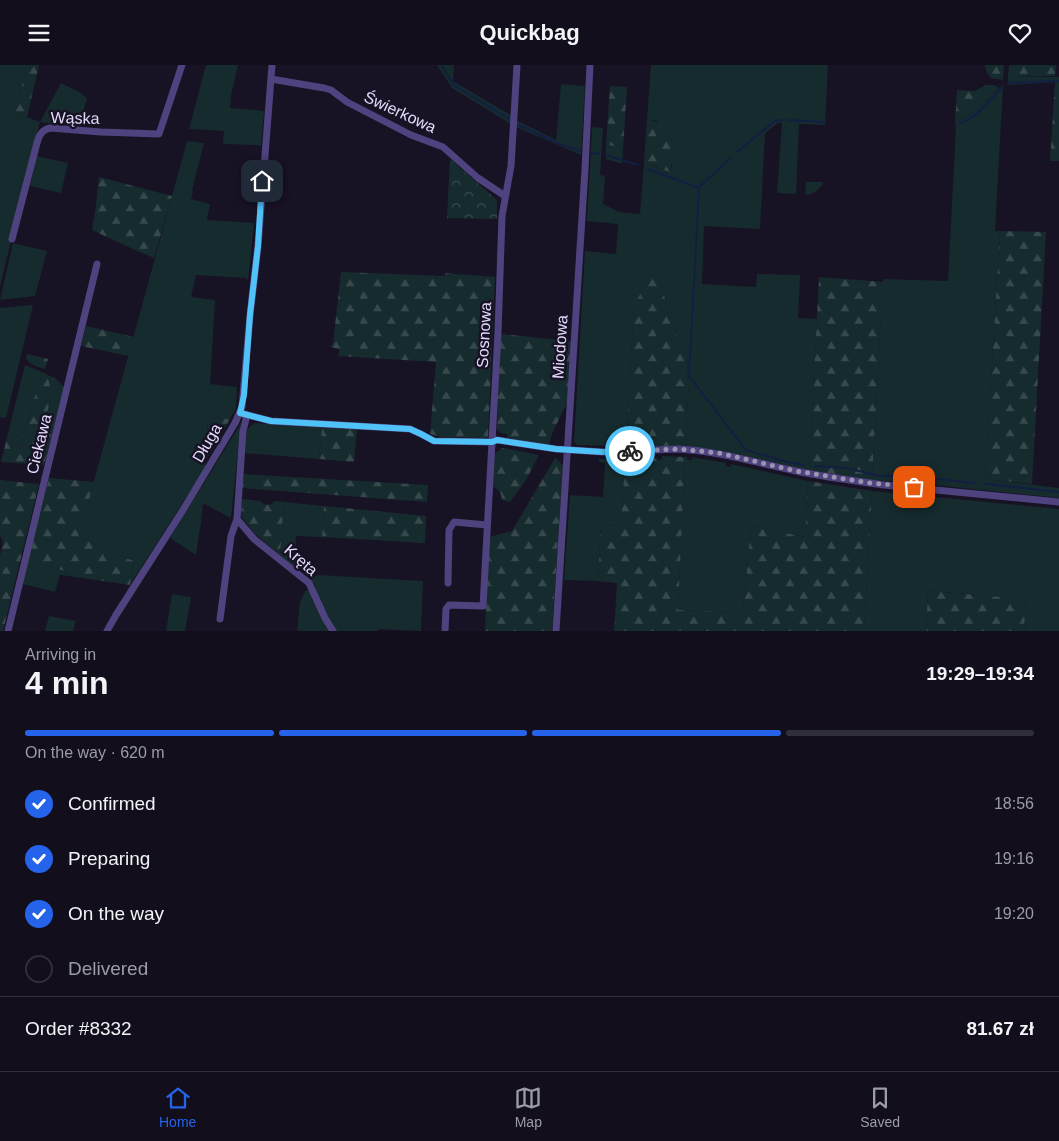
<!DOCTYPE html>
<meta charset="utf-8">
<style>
body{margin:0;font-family:Helvetica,sans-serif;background:#1f1c29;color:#f1f3f6;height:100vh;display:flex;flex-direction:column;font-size:19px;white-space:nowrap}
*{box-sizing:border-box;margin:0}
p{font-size:16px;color:#9c9ca3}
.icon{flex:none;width:28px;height:28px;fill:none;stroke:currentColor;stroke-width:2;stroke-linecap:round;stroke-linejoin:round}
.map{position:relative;height:566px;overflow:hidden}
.sheet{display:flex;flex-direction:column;background:#120e1c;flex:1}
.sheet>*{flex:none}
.pin{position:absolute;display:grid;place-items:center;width:42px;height:42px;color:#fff;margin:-21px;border-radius:10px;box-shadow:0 2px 8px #0006}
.courier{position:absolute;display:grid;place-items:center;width:50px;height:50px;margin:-25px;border:4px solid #4fc3f7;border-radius:50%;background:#fff;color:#222;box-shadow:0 1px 6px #0007}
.summary em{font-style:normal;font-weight:600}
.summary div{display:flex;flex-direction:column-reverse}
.summary{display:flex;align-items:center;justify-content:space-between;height:85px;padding:0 25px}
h1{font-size:32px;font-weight:600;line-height:38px}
.bar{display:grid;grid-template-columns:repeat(4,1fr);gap:8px 5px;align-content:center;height:60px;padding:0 25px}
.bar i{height:6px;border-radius:4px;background:#312e3b}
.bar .active{background:#2563eb}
.bar p{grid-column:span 4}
.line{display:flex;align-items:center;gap:12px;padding:0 25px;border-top:1px solid #312e3b}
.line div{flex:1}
ol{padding:0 25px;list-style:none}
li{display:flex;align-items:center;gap:15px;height:55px}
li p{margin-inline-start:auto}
li .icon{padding:5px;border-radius:50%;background:#2563eb;color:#fff;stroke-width:4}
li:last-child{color:#9c9ca3}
li i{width:28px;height:28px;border:2px solid #312e3b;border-radius:50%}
header{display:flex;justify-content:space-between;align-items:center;height:65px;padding:0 25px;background:#120e1c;font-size:22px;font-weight:600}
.menu{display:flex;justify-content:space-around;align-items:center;height:70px;border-top:1px solid #312e3b;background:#120e1c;font-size:14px;color:#9c9ca3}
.menu a{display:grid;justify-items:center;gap:2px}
.menu .active{color:#2563eb}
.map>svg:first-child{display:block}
</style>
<header><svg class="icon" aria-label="menu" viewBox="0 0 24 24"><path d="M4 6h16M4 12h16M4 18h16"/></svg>Quickbag<svg class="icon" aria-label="heart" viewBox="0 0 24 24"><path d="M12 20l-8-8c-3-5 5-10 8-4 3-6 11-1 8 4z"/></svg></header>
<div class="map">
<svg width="1059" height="566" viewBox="0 0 1059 566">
<defs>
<pattern id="forest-firs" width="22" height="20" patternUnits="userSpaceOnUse" patternTransform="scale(1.25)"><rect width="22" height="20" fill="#162b2e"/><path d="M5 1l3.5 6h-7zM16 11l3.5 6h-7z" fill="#38494d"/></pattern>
<pattern id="park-crowns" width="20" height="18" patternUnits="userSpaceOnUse" patternTransform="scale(1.25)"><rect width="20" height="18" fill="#162b2e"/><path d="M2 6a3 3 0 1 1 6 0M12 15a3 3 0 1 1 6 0" fill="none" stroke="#38494d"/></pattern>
</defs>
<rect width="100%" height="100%" fill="#181225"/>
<path fill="#162b2e" d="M0 0H27L15 48 40 57 61 18 81 28 87 34 78 61 40 57 0 221Z
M206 0H238L231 31 230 43 264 46 261 81 258 80 223 79 224 66 189 64Z
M437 0H454L453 16 512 51 511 59 452 23Z
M651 0H828L825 60 799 59 796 129 777 128 782 58H778L765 68 760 164 704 161 702 219 756 222 757 209 800 210 798 253 817 254 809 405 720 386 685 381 689 316 687 309 688 298 670 254 660 213 634 240 626 383H622L620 381 577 380 574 377 585 186 616 189 618 163V159L587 156 592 62 603 63 600 110 605 111 603 139 619 147 640 149 644 98 670 107 672 100 657 56 647 54Z
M1008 11 1059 12V17L1008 20Z
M561 19 585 21 581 90 516 62V55L556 75Z
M1003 20 995 166H1000L985 414 1059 423V433L935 420 872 415 883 214 948 216 956 62 955 58 971 49Z
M187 76 204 78 192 125 193 126 191 134 210 139 207 155 254 158 248 216 246 213 196 210 191 232 215 235 210 319 237 322 236 343 230 354 213 352 208 353 205 403 130 520 134 496 110 487 79 471Z
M606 79 623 84 622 99 606 94Z
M37 91 68 98 61 128 30 121Z
M806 117H823L822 121C816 126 812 130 805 130Z
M13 178 47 186 35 231 0 235Z
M33 240 6 353 0 352V243Z
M25 300 42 307 20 382 15 381 12 378 18 358 17 354 12 352Z
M50 311 55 313 64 322 52 370 44 367 43 364 52 329 49 317Z
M241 358 231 453 203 438 201 457 196 490 170 473Z
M254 358 322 362 319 394 245 388 247 365Z
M685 392H687V395H692V392L726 398V401L731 402V399L808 416 805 472 751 461 743 547 678 545Z
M599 394H625L621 461 601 460 598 516 564 515 570 430 603 432 605 398 599 397Z
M872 426 1059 444V566H1024L1026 534 928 526 926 566H864Z
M284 437 324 441 322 472 296 471 295 503 280 490Z
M28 496 69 507 68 511 60 510 55 527 22 519Z
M319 510 423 516 421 566 379 564 378 566H297L300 537 305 526 316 522 311 515 313 512Z
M172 529 191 532 185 566H166Z
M49 551 76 556 73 566H45Z"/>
<path fill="url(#forest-firs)" d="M27 0H39L27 52 15 48Z
M985 0H1004L1003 15 991 13 987 8Z
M1009 0H1056L1055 11H1008Z
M1055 17H1059V96H1050Z
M987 20H994L999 23 971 49 955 58 957 25 974 26Z
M610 21 627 22 623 84 606 79Z
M647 54C666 58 678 72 674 92 673 97 670 102 670 107L644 98Z
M99 112 172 131 154 193 133 184 92 165 96 140Z
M1000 166 1046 167 1032 419 985 414Z
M341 207 445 211V208L495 212 488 373 441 372 430 369 436 297 338 291 340 284 330 282 333 278Z
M654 209 657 210 660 213 670 254 688 298 687 309 689 316 685 381 626 383 634 240 651 210Z
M819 212 883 217 872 415 809 405Z
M86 261 134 272 128 291 81 281Z
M500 269 571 276 567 338 552 369 549 380 507 373V369L501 368 497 364Z
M27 289 48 294 45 304C38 302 30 300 26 293Z
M42 307 50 311 49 317 52 329 43 364 44 367 52 370 44 400 1 397 12 352 17 354 18 358 12 378 15 381 20 382Z
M213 352 230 354 205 397 208 353Z
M322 362 357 364 354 397 319 394Z
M502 383 514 385 539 390 526 415 510 437 502 435C501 428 500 425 493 422L494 389Z
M662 391 685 392 678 545 743 547 751 461 805 472 808 416 872 426 864 566H614L617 518 598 516 601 460 621 461 625 394 657 392V395L662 394Z
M555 393 563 400 552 566H485L489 472 512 466Z
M243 409 428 420 427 437 242 423Z
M49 413 94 417 79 471 110 487 134 496 130 520 68 511 69 507 28 496Z
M0 415 39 419 3 566H0V491L3 477 0 470Z
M242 434 260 436 264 439 269 440 275 436 284 437 280 490 254 468 241 451Z
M324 441 426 451 425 478 322 472Z
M928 526 1026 534 1024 566H926Z"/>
<path fill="url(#park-crowns)" d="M450 94 497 135V154L447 153Z"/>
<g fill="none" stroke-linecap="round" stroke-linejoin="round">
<path stroke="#131e43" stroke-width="2" d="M441 0 455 21 511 55
M1008 18 1059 16
M788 55 824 57
M959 59C976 53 989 36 1002 23
M519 60 559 79 580 86
M737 87 775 56 782 55
M592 88 599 89
M606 90 638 100
M648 104 699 123 689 311 746 385 787 397 804 400
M699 122 731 93
M815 401 846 403 880 411H899
M906 412 918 413
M927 413 975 418
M986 419 1059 427"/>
<path stroke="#4e437e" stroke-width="7" d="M271 14 324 23 331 25 347 37 411 70 443 82 478 113 505 131
M12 174 37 78C39 70 42 65 50 63L101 67 159 69 182 0
M240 348 271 356 410 364 421 369 434 376 492 377 497 375 556 384 603 387 678 384C718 386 757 398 796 406 825 412 855 416 884 420L1059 437
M247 350 243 366 237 454 254 474 309 518 325 553 333 566
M448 518 449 465 454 457 487 460
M220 554 231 471 237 454
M8 566 97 199
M107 566 116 550 183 445 235 358 242 342 250 250 258 181 272 0
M445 566 446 544 449 540 483 541 498 268 502 151 511 101 517 0
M556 566 585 104 590 0"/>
</g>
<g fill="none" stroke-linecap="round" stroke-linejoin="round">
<path stroke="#9c94b0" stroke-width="5" stroke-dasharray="0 9" d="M630 386 678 384 719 388 796 406 870 418 914 422"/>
<path stroke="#4fc3f7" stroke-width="6" d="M262 116 258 181 250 250 244 330 240 348 271 356 410 364 421 369 434 376 492 377 497 375 556 384 603 387 630 386"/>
</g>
<g text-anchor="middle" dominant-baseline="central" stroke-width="5" stroke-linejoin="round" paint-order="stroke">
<g font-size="16" fill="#e3dafb" stroke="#181225">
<text transform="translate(400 47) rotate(25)">Świerkowa</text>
<text transform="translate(75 53) rotate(1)">Wąska</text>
<text transform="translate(484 270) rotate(-87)">Sosnowa</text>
<text transform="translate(560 282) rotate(-86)">Miodowa</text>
<text transform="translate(207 378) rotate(-60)">Długa</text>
<text transform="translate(39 379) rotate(-76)">Ciekawa</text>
<text transform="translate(301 495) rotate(41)">Kręta</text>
</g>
</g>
</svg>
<div class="pin" style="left:914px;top:422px;background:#ea580c"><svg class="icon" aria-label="bag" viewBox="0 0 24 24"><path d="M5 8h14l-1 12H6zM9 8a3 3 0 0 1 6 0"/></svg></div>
<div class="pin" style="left:262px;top:116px;background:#1f2937"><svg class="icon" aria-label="home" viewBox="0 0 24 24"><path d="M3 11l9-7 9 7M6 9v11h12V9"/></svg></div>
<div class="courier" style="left:630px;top:386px"><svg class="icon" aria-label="bike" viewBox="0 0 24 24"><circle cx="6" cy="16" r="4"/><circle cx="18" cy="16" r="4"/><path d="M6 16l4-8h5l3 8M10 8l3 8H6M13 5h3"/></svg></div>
</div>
<section class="sheet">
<div class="summary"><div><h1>4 min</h1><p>Arriving in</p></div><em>19:29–19:34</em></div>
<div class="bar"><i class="active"></i><i class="active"></i><i class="active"></i><i></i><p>On the way · 620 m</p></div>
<ol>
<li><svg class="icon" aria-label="check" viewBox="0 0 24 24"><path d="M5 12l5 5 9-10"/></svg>Confirmed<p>18:56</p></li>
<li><svg class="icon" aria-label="check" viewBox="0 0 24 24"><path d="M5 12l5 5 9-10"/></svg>Preparing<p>19:16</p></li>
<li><svg class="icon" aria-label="check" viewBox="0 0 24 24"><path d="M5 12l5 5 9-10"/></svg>On the way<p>19:20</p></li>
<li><i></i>Delivered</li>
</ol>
<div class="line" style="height:65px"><div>Order #8332</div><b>81.67 zł</b></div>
</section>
<nav class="menu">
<a class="active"><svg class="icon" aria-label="home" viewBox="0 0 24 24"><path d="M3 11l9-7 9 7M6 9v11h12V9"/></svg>Home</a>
<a><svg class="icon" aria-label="map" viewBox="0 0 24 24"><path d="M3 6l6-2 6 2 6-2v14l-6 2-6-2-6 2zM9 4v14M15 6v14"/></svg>Map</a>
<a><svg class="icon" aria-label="saved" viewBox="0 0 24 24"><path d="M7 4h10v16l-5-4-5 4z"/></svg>Saved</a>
</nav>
